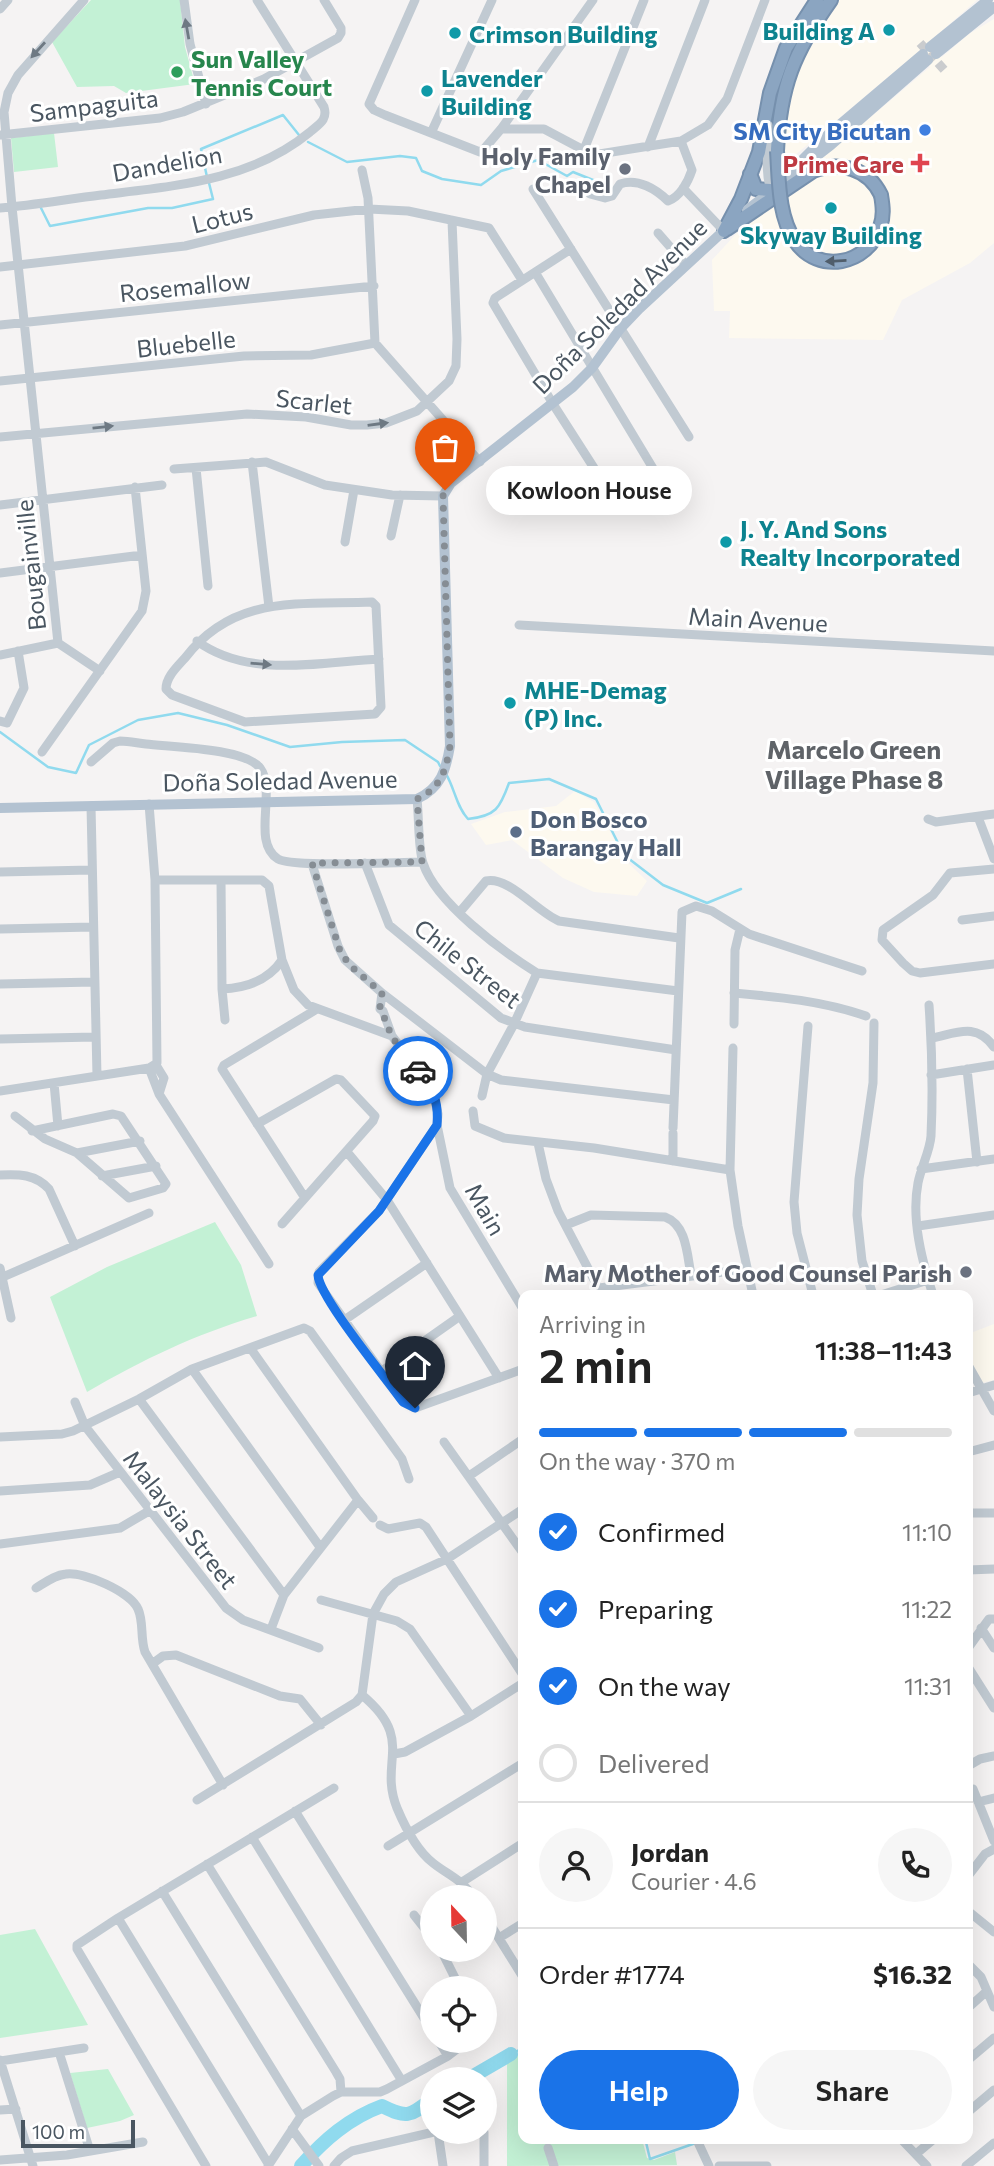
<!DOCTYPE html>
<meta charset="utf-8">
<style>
body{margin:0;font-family:Commissioner,sans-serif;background:#f6f6f6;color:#222;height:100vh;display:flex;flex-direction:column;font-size:26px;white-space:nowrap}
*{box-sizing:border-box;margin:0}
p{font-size:23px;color:#767676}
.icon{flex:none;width:38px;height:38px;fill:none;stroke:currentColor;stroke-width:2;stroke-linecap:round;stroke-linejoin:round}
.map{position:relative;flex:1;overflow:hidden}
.sheet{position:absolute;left:518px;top:1290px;width:455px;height:854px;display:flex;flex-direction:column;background:#fff;border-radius:14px;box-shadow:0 7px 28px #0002}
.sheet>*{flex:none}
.needle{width:46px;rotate:338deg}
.controls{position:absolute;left:420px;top:1885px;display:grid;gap:14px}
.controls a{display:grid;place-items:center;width:77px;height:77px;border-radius:50%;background:#fff;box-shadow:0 7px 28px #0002;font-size:35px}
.scale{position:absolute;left:21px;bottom:18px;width:114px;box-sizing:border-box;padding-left:7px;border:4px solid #4a5661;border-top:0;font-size:19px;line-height:24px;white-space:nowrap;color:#4a5661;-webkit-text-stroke:5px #fff;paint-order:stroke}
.pin{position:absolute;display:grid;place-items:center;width:60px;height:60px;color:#fff;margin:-72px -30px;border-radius:50% 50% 50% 0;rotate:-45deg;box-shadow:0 0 7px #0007}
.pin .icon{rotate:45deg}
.courier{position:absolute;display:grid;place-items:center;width:70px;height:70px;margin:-35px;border:5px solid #1a73e8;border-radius:50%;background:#fff;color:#222;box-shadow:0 2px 9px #0007}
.bubble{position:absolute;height:49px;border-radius:24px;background:#fff;box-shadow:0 7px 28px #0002;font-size:23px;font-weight:600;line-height:49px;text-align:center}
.headline em{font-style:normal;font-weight:600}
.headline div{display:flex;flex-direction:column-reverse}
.headline{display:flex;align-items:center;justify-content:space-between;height:119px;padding:0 21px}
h1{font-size:46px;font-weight:600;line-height:52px}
.bar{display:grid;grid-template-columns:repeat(4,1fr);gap:10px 7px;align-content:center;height:84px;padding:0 21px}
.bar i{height:9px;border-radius:5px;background:#e0e0e0}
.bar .active{background:#1a73e8}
.bar p{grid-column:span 4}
.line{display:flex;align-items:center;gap:18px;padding:0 21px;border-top:2px solid #e0e0e0}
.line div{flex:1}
.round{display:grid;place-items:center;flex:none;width:74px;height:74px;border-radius:37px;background:#f6f6f6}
ol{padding:0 21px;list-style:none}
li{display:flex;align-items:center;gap:21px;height:77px}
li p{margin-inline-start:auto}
li .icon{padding:7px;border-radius:50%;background:#1a73e8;color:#fff;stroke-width:4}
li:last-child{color:#767676}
li i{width:38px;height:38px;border:4px solid #e0e0e0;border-radius:50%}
.button{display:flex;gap:14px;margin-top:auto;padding:14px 21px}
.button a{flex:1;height:80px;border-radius:42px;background:#1a73e8;color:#fff;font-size:28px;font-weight:600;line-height:80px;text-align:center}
.button a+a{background:#f6f6f6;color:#222}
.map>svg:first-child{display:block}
</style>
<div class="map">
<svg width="994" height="2166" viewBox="0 0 994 2166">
<rect width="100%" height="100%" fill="#f5f3f3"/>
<path fill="#fdf9ef" d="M837 0H977L929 42 942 57 969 34 994 19V243L970 263 902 300 883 340 729 338 730 311H714L712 260 736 234 813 166 930 67 918 52 788 161 782 153 785 102 806 45Z
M575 791 594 802 626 861 647 881 637 896 594 892 563 878 512 840 486 845 471 824 505 812 556 806Z
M994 1324V1380L981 1383 968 1360V1334Z"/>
<path fill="#c3f1d5" d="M91 0H180L185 47 195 84 126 93 114 86 77 87 52 42Z
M54 133 58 167 14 172 11 138Z
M215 1222 241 1265 257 1316C194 1335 144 1359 87 1392L50 1297 107 1267Z
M35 1929 88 2025 0 2038V1935Z
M523 2052V2138L642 2139 647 2158 654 2160 675 2152 677 2165 507 2166V2059Z
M108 2069 134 2115 120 2121 87 2128 70 2073Z"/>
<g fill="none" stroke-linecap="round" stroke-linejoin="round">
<path stroke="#90daee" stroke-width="2.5" d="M308 142 347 162 400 156 416 158 422 171 442 179 481 185 501 171 538 160 567 176 573 172 598 182
M207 177 201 149 283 115 299 135
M41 208 50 226 148 208H172L213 199 209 183
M0 732 48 767 76 773 89 745 138 720 178 713 227 725 290 747 342 742 405 740 438 762 440 766
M446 774C455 789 456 806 468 819 496 816 500 808 509 783L549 779 596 799 624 855 663 885 707 903 741 889
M511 2054 523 2048
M645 2138 650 2159 710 2138"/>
<path stroke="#90daee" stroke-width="14" d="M468 2079 511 2054
M301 2166C324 2140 349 2118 382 2106 408 2119 410 2116 432 2099"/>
<path stroke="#caccce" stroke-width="9" stroke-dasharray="9 4.5" stroke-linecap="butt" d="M920 43 947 73"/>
<defs>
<path id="highway" d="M777 151C780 86 794 52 831 0
M750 174 756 189 770 190
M727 229 813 171C840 161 868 168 881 195
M724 231 741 199 759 152 770 93 786 48 817 0"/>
</defs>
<use href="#highway" stroke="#7690ad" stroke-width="16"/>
<path stroke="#c1cad2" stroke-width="9" d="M84 0 18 75 8 93 4 112 12 207 58 643 100 671
M184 0 190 44 206 104
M415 0 369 104 374 110 385 115 480 152 484 149 501 129 593 0
M0 9 8 0
M768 125C768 142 764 181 773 194
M501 129H544L593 155 681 141 708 125 727 99 765 0
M431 133 492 0
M0 135 160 118 183 112 264 79 338 38 341 33V28L324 0
M648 147 705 0
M583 152 644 0
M362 170 368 198 375 343 480 462
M683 188 724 231
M533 189 689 437
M590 194 605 198 612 196 620 184C638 178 656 189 668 201 680 197 688 182 692 170L681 141
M0 208C34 205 68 199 101 195 174 186 251 181 310 132 319 124 328 120 324 107L257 0
M658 233 686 265
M571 249 495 298 493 303 553 404 594 468
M0 267 185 246 314 215 369 209 408 211 489 228 522 280
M535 272 654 470
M0 325 374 286
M0 381 244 356 311 355 375 343
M0 437 247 414 306 417 351 425H367L386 423 417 411 449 381 456 366 457 339 452 221
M252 462 269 607
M196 468 208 586
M174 469 266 462 325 485 392 495 443 496
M0 505 162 485
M391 536 400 495
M345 542 354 490
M0 573 142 555
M372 602 376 606 381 707 375 714 245 722 172 695 166 689C166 677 177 667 185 658 234 594 299 605 372 602Z
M519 625 994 651
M197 641C248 679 321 662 379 659
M0 655 58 643
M0 721 7 723 24 688 18 651
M42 752 142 611 146 591 135 487
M91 762 113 743 120 741C129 741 137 743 146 744 171 747 245 748 260 768 277 791 251 842 278 859 293 868 398 862 422 862
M417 799C419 816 418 848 423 863 436 903 502 951 537 973L678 991
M91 806 97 1076
M978 817 994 859
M928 819 936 822 994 814
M365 863 389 925 501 1018 525 1027 676 1050
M312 864 338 946 345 960 382 993 487 1074 501 1080 674 1100
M994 869 950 873 933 895 883 930 882 940 903 963 912 971 920 973 994 964
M0 872 91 870
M155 880H262L269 886 282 960C268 981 246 988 222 989
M221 880 222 989 225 1020
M459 913 486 881C509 876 537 912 559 921L679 938
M962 920 994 916
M0 929 93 927
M282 960 294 990 308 1005 392 1036
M0 984 94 982
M382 993 380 1009 383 1011 392 1036 433 1091 438 1114 437 1125 450 1188 523 1309
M734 993C779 997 823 1001 866 1016
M929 1005C932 1048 933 1093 931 1136 930 1151 921 1167 918 1183 911 1219 922 1261 933 1295
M734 1024 735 950 740 929
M808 1026 794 1202 797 1233 813 1295
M932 1038C957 1033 976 1022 994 1047
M0 1039 95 1037
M733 1048 730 1170 738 1226 753 1295
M156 1065 164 1078 159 1094
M149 1068 159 1094 269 1264
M967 1069 977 1162
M931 1075 994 1065
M54 1083 58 1126
M0 1091 149 1068 157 1063 155 880 149 804
M482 1096 487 1074 514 1024 537 973
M473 1111 475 1126 504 1138 594 1148 730 1170
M15 1116 45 1139 77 1153 129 1198 163 1188 166 1184 121 1116 113 1114 32 1131
M257 1124 336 1079 341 1080 375 1116 373 1121 282 1224
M437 1125 379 1211 319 1272 318 1283 403 1402 415 1408 523 1369
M673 1128 682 912 696 906 712 911 749 934 862 971
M538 1143 546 1179 558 1211 602 1295
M347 1152 387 1200 499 1378
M77 1153 140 1141
M673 1161V1133
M921 1169 994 1159
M0 1175C19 1174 35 1174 49 1189L75 1246
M102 1176 156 1166
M305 1198 222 1069 224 1065 317 1009
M566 1225 591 1215 665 1217C687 1225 687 1255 691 1275
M918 1226 994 1215
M0 1268 11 1318
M3 1277 149 1213
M599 1288 747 1269
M873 1295 862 1261 857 1215 859 1179 873 1083 874 1023
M881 1295 928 1280
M343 1321 427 1263
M251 1349 358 1500 373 1518
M968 1365 994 1411
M192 1369 320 1547
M382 1371 460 1316
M968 1393 994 1385
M139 1399 284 1595
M75 1402 85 1426 226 1608 243 1620 319 1648
M0 1437 62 1434 73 1431 139 1399 192 1369 304 1328 310 1331 402 1459 409 1479
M444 1442 523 1553
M968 1452 994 1445
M469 1476 523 1439
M0 1491 90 1485 120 1472
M968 1513H994
M380 1525 388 1529 420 1523 426 1527 523 1675
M0 1544 120 1528 149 1511
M968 1570 994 1569
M36 1588C46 1582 55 1575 66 1574 83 1571 131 1592 138 1609 144 1622 140 1638 145 1652L223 1785
M321 1600 397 1621 410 1629 471 1716
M981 1628 994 1648
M271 1629 284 1595 358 1500
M968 1648 989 1619H994
M152 1664 163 1656 176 1655 280 1696 300 1699 321 1725
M968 1667 994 1708
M362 1695C416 1740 378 1761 397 1808 405 1827 416 1850 433 1863 448 1875 463 1880 473 1897
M394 1754 405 1752 471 1716 523 1683
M968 1766 980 1759 994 1756
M973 1789 994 1841
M197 1800 356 1702 362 1695 373 1614 384 1594 396 1582 447 1559 523 1509
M978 1802 994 1798
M295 1811 432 2031
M252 1837 402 2081
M388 1846 523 1763
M207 1864 336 2072 340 2079 341 2092
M968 1876 985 1854 994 1849
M462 1882 523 1843
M162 1891 301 2116
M968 1911 994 1932
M414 1915 432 1938
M485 1916 523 1977
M118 1918 269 2165
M499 1938 523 1923
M441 1950 460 1988
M968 1964 981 1977 994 2007
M968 2008 987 1991
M438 2040 448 2056
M59 2052 90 2151
M0 2060 33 2166
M968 2060 994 2038
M0 2061 84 2048
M0 2110 16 2109
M968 2112 994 2090
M292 2129 319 2166
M438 2132 443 2166
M484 2132V2166
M696 2138 709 2166
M900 2138 927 2166
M548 2148 554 2166
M916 2154 935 2138
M0 2160 67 2155 143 2142
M206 2166 77 1949V1945L118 1918 334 1788
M268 2166 301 2116 333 2096 341 2092H380L387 2089 448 2056 469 2040
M334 2166 341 2158 352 2151 434 2132
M719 2166H767
M966 2166 994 2143"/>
<path stroke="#b3c2d1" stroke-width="10" d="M930 47 988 0
M936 54 994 7
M803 159 825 137 923 54
M747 210 831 145 928 60
M0 808 417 799C441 788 446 770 450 746L443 496 451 483 573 387 592 368 620 329 639 309 730 225"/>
<use href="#highway" stroke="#8ba5c1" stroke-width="12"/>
<defs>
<path id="highway-bridge" d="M777 151C779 180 778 216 795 241 818 275 868 265 880 227 884 216 883 207 881 195"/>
</defs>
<use href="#highway-bridge" stroke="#7690ad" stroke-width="16" stroke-linecap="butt"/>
<use href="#highway-bridge" stroke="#8ba5c1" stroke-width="12"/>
</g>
<defs><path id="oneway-solid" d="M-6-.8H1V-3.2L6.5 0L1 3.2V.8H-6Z" transform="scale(1.75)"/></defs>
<g fill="#6e7983">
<use href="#oneway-solid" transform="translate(187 29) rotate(-100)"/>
<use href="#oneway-solid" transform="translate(38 50) rotate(132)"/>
<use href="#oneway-solid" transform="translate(378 424) rotate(-8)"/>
<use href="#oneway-solid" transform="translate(103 427) rotate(-6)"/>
<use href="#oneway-solid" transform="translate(261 664) rotate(5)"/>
</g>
<use fill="#505e6b" href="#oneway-solid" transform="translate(836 261) rotate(177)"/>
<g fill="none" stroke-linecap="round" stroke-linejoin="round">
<path stroke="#868d94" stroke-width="7" stroke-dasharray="0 12.6" d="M418 1071 392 1037 380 1007 382 993 354 969 341 954 312 863 422 862 417 799C441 788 446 770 450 746L443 496 445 490"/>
<path stroke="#1a73e8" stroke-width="9" d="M415 1408 403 1402C386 1378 319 1297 318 1275L379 1211 437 1125C439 1100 433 1090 418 1071"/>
</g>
<g fill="#0f9aa8" stroke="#fff" stroke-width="2.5">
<circle cx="889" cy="30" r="7"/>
<circle cx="455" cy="33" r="7"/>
<circle cx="427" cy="91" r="7"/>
<circle cx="831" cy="208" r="7"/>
<circle cx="726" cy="542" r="7"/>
<circle cx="510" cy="703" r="7"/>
</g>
<circle fill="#2e9e5b" stroke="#fff" stroke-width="2.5" cx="177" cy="72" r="7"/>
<circle fill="#3f7fe0" stroke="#fff" stroke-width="2.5" cx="925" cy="130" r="7"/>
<path fill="#e0444e" stroke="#fff" stroke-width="2.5" d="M916.5 152.5h7v7h7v7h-7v7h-7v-7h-7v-7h7z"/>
<g fill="#6b7280" stroke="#fff" stroke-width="2.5">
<circle cx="625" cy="169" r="7"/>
<circle cx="966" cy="1272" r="7"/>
</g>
<circle fill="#5c6f8a" stroke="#fff" stroke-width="2.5" cx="516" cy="832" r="7"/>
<g text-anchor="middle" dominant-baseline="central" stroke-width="6" stroke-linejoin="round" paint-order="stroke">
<g font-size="24" font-weight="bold" fill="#0d838f" stroke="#fff" text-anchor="start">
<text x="875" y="30" text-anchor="end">Building A</text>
<text x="469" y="33">Crimson Building</text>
<text x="441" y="77">Lavender<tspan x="441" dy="28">Building</tspan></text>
<text x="831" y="234" text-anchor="middle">Skyway Building</text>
<text x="740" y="528">J. Y. And Sons<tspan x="740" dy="28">Realty Incorporated</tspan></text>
<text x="524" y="689">MHE-Demag<tspan x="524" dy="28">(P) Inc.</tspan></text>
</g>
<g font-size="24" font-weight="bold" fill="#27864d" stroke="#fff" text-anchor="start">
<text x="191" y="58">Sun Valley<tspan x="191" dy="28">Tennis Court</tspan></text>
</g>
<g font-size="24" fill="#4a5661" stroke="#fff">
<text transform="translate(94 105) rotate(-7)">Sampaguita</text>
<text transform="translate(167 163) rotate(-10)">Dandelion</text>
<text transform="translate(222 217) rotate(-14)">Lotus</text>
<text transform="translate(185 286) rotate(-6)">Rosemallow</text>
<text transform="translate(619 306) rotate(-45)">Doña Soledad Avenue</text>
<text transform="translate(186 343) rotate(-6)">Bluebelle</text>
<text transform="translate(314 401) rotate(6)">Scarlet</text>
<text transform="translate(30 565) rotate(-96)">Bougainville</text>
<text transform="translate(758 619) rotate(3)">Main Avenue</text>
<text transform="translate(280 780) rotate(-1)">Doña Soledad Avenue</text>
<text transform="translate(468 963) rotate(38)">Chile Street</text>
<text transform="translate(486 1209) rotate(60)">Main</text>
<text transform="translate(181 1519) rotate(52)">Malaysia Street</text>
</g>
<g font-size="24" font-weight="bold" fill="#366cbe" stroke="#fff" text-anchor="end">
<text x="911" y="130">SM City Bicutan</text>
</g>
<g font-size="24" font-weight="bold" fill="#5b616d" stroke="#fff" text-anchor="end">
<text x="611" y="155">Holy Family<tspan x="611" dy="28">Chapel</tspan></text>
<text x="952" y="1272">Mary Mother of Good Counsel Parish</text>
</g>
<g font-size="24" font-weight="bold" fill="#be3a42" stroke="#fff" text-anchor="end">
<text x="904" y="163">Prime Care</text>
</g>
<g font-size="24" font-weight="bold" fill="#4e5e75" stroke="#fff" text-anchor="start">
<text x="530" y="818">Don Bosco<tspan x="530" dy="28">Barangay Hall</tspan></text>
</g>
<g font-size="26" font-weight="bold" fill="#5f6368" stroke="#fff">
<text x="854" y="748">Marcelo Green<tspan x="854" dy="30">Village Phase 8</tspan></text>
</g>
</g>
</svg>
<div class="controls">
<a><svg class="needle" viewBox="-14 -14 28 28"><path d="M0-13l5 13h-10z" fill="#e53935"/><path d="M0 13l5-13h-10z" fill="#767676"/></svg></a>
<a><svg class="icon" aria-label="locate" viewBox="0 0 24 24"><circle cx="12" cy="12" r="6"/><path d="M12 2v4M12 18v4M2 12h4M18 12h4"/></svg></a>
<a><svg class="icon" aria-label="layers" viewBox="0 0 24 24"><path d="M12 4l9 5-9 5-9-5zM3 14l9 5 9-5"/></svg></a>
</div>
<div class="scale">100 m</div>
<div class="pin" style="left:445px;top:490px;background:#ea580c"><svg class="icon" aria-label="bag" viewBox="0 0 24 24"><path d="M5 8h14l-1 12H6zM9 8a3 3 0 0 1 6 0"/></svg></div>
<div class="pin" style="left:415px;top:1408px;background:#1f2937"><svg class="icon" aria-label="home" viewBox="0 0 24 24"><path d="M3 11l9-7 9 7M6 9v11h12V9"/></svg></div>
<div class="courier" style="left:418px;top:1071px"><svg class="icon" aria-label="car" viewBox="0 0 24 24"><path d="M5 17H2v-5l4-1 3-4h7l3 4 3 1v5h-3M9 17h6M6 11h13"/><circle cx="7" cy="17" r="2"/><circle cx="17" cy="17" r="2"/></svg></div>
<div class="bubble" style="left:486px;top:466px;width:206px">Kowloon House</div>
<section class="sheet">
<div class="headline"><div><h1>2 min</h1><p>Arriving in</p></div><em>11:38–11:43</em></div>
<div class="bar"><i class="active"></i><i class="active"></i><i class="active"></i><i></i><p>On the way · 370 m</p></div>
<ol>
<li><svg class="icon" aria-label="check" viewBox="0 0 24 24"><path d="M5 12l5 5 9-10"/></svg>Confirmed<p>11:10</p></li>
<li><svg class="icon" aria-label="check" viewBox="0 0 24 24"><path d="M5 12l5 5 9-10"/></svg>Preparing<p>11:22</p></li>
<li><svg class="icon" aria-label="check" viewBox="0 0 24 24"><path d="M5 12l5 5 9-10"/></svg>On the way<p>11:31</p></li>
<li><i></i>Delivered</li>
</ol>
<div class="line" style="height:126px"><a class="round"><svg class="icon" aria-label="person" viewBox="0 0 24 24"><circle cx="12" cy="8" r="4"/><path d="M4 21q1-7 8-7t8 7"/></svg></a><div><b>Jordan</b><p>Courier · 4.6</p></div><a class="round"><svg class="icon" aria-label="phone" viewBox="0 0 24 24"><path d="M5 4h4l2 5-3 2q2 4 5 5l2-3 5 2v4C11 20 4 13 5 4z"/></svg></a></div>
<div class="line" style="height:91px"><div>Order #1774</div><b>$16.32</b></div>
<div class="button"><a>Help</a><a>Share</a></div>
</section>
</div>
